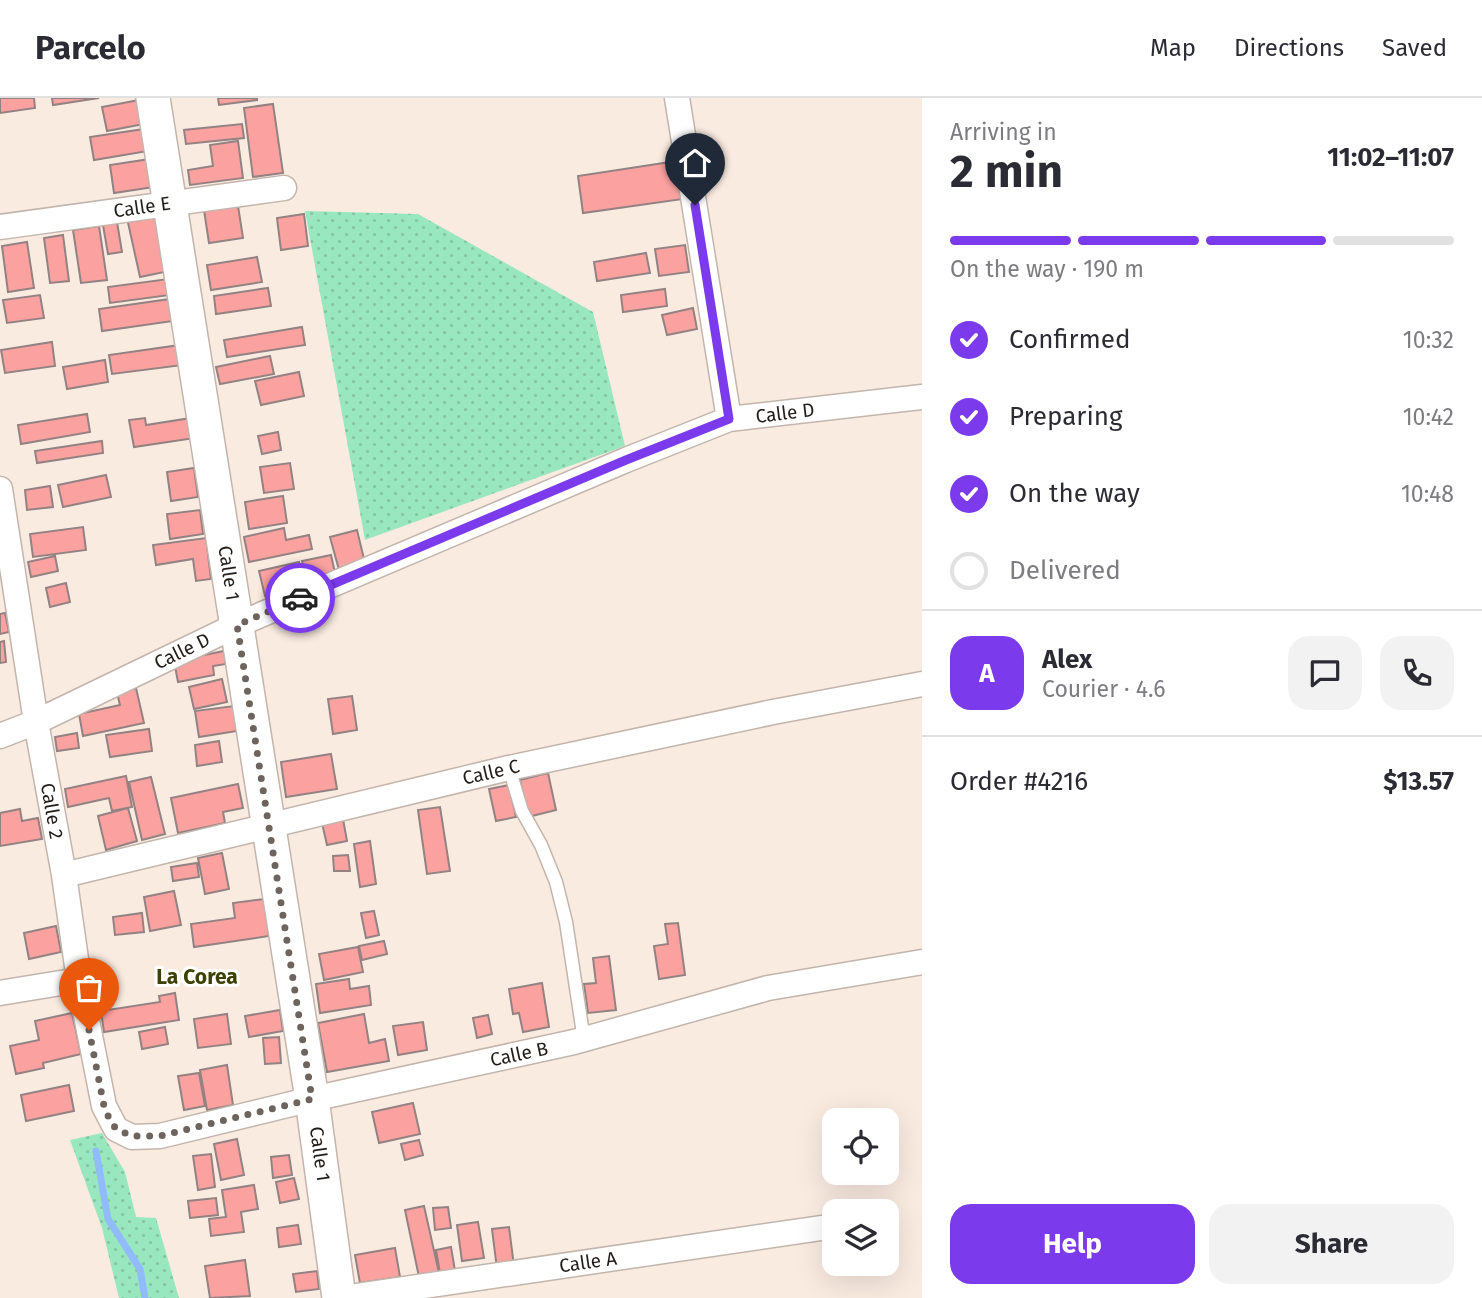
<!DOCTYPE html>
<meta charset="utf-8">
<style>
body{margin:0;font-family:"Fira Sans",sans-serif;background:#f2f2f3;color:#2b2b33;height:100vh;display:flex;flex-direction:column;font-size:26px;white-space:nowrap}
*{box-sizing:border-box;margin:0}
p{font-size:23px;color:#7c7c81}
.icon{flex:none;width:38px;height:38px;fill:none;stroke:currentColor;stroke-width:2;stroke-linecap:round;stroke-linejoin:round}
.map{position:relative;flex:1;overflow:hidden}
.sheet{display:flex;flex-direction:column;background:#fff;width:560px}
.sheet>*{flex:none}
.buttons{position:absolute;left:822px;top:1010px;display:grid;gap:14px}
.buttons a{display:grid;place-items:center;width:77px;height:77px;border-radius:14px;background:#fff;box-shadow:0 7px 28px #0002;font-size:35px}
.pin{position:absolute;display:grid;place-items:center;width:60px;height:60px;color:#fff;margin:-72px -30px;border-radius:50% 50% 50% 0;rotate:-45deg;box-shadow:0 0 7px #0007}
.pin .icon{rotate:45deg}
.courier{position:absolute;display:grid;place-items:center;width:70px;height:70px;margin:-35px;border:5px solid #7c3aed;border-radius:50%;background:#fff;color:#222;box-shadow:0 2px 9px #0007}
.head em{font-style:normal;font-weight:700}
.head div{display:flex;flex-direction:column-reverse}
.head{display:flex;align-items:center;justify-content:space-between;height:119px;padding:0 28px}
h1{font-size:46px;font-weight:700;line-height:52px}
.bar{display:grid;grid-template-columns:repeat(4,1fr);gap:10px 7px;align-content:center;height:84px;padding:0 28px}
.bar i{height:9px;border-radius:5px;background:#e1e1e2}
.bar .selected{background:#7c3aed}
.bar p{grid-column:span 4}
.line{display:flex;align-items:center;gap:18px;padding:0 28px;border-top:2px solid #e1e1e2}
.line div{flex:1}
.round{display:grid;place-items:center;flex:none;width:74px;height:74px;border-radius:21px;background:#f2f2f3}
ol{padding:0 28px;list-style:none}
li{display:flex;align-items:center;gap:21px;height:77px}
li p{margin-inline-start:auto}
li .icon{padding:7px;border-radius:50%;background:#7c3aed;color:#fff;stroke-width:4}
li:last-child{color:#7c7c81}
li i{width:38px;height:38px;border:4px solid #e1e1e2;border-radius:50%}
.cta{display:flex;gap:14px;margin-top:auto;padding:14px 28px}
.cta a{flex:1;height:80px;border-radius:21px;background:#7c3aed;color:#fff;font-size:28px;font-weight:700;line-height:80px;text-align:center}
.cta a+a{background:#f2f2f3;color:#2b2b33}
header{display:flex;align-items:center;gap:42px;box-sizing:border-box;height:98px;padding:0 35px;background:#fff;border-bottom:2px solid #e1e1e2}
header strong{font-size:33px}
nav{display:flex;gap:38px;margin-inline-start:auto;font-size:24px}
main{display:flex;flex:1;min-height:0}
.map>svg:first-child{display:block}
</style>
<header>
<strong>Parcelo</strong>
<nav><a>Map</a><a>Directions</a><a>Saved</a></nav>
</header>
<main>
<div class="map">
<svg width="922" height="1200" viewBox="0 0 922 1200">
<defs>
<pattern id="grass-dots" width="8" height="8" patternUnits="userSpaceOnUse" patternTransform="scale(1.75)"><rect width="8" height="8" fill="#99e7be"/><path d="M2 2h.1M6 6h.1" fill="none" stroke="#84c6a3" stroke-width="1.8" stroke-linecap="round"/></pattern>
</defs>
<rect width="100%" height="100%" fill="#faebe1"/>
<path fill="url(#grass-dots)" d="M305 113 418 116 593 214 625 348 365 442Z
M102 1035 125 1074 136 1119 156 1120 179 1200H119L102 1130 70 1042Z"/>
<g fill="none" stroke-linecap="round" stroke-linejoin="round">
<path stroke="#90bbff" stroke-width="7" d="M96 1053 108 1121 140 1171 145 1200"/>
</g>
<path fill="#fba2a1" stroke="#938281" stroke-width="2" d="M0 0H34L35 10 0 15Z
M52 0H99L53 7Z
M218 0H257V2L219 7Z
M139 2 144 26 107 33 102 9Z
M273 6 283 75 253 79 244 10Z
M242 26 244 40 186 46 184 32Z
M144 31 148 53 94 62 90 39Z
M238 43 243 80 190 87 188 72 213 68 210 47Z
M150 61 154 89 114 95 110 67Z
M677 63 683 101 583 115 578 78Z
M238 108 243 140 209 145 204 112Z
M157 114 169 173 140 179 127 120Z
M304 116 308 148 281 152 277 120Z
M117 124 122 154 108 156 103 127Z
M99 128 107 182 81 185 73 132Z
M63 137 69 183 50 185 44 140Z
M27 144 34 190 8 194 2 148Z
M685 147 689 174 659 178 655 151Z
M646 155 650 175 597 183 594 164Z
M257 159 262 184 211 192 207 167Z
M168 181 170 197 110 205 108 189Z
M268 190 271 208 216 216 214 198Z
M665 191 667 208 623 214 621 197Z
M40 197 44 220 7 225 3 202Z
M170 201 173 223 102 233 99 211Z
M693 210 697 231 667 237 662 217Z
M302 229 305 247 227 259 224 242Z
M52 244 55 268 5 275 1 252Z
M180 247 183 267 112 276 109 257Z
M270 258 274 276 220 286 216 269Z
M105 262 108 284 67 291 63 269Z
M299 274 304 298 261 307 255 283Z
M87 316 90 334 21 346 18 327Z
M145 320 146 327 191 320 195 340 134 349 129 322Z
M278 334 281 352 262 356 258 338Z
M102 343 103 355 37 365 35 353Z
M290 365 294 391 264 395 260 369Z
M194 370 198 399 171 403 167 374Z
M106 377 111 399 63 409 58 387Z
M50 388 53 409 27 412 25 392Z
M283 398 287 425 249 431 245 404Z
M200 412 203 436 170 441 167 416Z
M83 429 86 452 33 459 30 436Z
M284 430 286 442 309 437 312 451 249 464 244 439Z
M357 432 365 465 339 472 330 439Z
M206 440 211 481 196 483 193 461 156 467 153 447Z
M331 457 335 475 306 481 302 463Z
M55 458 58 473 31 479 28 464Z
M299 464 305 488 265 498 259 473Z
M66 485 70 504 50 509 46 490Z
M5 515 9 534 0 536V516Z
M4 543 6 564 0 565V544Z
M224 553 226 566 213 568 214 577 178 584 174 563Z
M222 581 227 604 194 611 189 589Z
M136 590 144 625 83 638 79 616 120 607 117 595Z
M352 598 357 632 333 636 328 601Z
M234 608 237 633 199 639 195 613Z
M149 631 152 653 110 659 106 637Z
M77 635 79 650 57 653 55 639Z
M219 643 222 664 197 668 195 647Z
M331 656 337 691 286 699 281 664Z
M548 675 556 712 528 719 520 682Z
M126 678 132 709 112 713 109 700 68 709 65 691Z
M151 679 165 736 142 742 129 684Z
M238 686 243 710 223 714 225 725 178 735 171 700Z
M509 687 516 719 496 723 489 691Z
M440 709 450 773 427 776 418 712Z
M128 710 137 743 106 752 98 718Z
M20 711 22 723 38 720 42 741 0 748V715Z
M343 721 347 743 327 747 322 725Z
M370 743 376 786 360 789 354 746Z
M222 755 229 791 205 796 198 760Z
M348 757 350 773H334L333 758Z
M197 765 199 779 173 783 171 769Z
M174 793 181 827 150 833 144 799Z
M264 801 269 838 194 849 191 826 235 820 233 805Z
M374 813 379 837 366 840 361 815Z
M142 815 144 834 115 837 113 819Z
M678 825 685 877 659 881 654 848 668 846 665 826Z
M56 828 61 854 29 861 24 835Z
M384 843 387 856 362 862 359 848Z
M358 849 363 874 324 882 319 856Z
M609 858 616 912 588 915 584 886 596 885 593 860Z
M349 881 350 891 369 888 371 907 320 915 316 886Z
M542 885 549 929 523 934 519 915 513 916 509 891Z
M175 895 179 922 104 934 101 913 160 904 159 898Z
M280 912 283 933 249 939 245 918Z
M72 915 81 956 43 965 44 970 16 976 10 948 39 942 35 923Z
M227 916 231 946 198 950 194 921Z
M364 916 369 945 385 941 389 963 327 974 318 925Z
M488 917 492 936 477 940 473 920Z
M423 924 427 952 398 957 393 928Z
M165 929 168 946 142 951 139 934Z
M279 939 281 965 265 966 263 940Z
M227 967 233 1007 207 1012 200 972Z
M199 975 205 1008 184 1012 178 978Z
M69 987 74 1013 26 1023 21 997Z
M413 1005 420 1036 379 1045 372 1014Z
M237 1041 244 1077 221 1082 214 1046Z
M419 1042 423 1057 405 1062 401 1046Z
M211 1056 215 1089 198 1092 193 1058Z
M289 1057 292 1077 273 1080 271 1059Z
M294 1080 299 1101 280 1105 276 1084Z
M254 1087 258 1111 241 1114 244 1134 211 1138 209 1121 226 1119 222 1092Z
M216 1100 218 1117 190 1120 188 1103Z
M424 1108 439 1175 419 1179 405 1112Z
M448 1109 451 1130 435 1132 433 1110Z
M478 1124 484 1160 462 1163 457 1127Z
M298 1127 301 1146 279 1149 277 1130Z
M509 1129 514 1168 497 1171 492 1131Z
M451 1149 455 1173 440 1175 436 1152Z
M395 1150 400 1179 360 1185 355 1157Z
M245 1162 250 1198 210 1200 205 1168Z
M317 1173 319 1191 296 1194 293 1176Z"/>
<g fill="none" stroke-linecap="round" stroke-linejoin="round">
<defs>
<path id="lane" d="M509 670 522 713 541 747 556 784 566 824 584 942"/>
<path id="street" d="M677 0 729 321
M0 129 284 90
M0 391 36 624 64 777 79 882 104 1008 116 1031 132 1039 160 1038 312 1001 574 944 768 890 922 864
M0 638 36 624 237 527 626 362 729 321 922 299
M64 777 509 670 773 614 922 586
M0 895 79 882
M342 1200 835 1128"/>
<path id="secondary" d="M153 0 312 1001 339 1200"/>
</defs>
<use href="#lane" stroke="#c3b5ac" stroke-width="15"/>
<use href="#street" stroke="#c3b5ac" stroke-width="27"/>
<use href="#secondary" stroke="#c3b5ac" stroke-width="36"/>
<use href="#lane" stroke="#fff" stroke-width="12"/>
<use href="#street" stroke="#fff" stroke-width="24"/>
<use href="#secondary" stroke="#fff" stroke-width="33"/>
</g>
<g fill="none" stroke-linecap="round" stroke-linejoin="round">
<path stroke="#6d645e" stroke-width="7" stroke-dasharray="0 12.6" d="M89 932 104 1008 109 1020 116 1031 132 1038H160L312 1001 237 527 300 500"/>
<path stroke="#7c3aed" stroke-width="9" d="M300 500 626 362 729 321 695 107"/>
</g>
<g text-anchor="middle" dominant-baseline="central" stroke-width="6" stroke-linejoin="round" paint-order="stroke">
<g font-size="19" fill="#211c18" stroke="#fff">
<text transform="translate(142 109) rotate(-8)">Calle E</text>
<text transform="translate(785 315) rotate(-7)">Calle D</text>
<text transform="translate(229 475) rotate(81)">Calle 1</text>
<text transform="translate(182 553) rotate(-26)">Calle D</text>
<text transform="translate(491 674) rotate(-13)">Calle C</text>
<text transform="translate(52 713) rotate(80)">Calle 2</text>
<text transform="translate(519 956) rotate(-12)">Calle B</text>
<text transform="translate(320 1056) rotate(82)">Calle 1</text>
<text transform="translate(588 1164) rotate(-8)">Calle A</text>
</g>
<g font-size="21" font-weight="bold" fill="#3c4101" stroke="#fff">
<text x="197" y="879">La Corea</text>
</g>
</g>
</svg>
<div class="buttons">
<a><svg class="icon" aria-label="locate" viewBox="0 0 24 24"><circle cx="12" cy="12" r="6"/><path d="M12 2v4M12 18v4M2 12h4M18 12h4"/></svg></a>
<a><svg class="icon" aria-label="layers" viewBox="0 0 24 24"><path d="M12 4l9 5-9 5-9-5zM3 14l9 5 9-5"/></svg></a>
</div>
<div class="pin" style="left:89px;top:932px;background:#ea580c"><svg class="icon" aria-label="bag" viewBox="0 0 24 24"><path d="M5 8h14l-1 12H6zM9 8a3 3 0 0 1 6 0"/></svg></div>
<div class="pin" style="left:695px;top:107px;background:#1f2937"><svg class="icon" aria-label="home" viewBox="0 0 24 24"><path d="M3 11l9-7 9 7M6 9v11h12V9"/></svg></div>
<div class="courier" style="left:300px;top:500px"><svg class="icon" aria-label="car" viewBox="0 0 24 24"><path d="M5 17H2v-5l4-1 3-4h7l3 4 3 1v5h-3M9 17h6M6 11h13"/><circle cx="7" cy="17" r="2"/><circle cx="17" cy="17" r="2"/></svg></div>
</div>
<section class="sheet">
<div class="head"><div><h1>2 min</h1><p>Arriving in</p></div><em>11:02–11:07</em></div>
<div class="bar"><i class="selected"></i><i class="selected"></i><i class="selected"></i><i></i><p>On the way · 190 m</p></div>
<ol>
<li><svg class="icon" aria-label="check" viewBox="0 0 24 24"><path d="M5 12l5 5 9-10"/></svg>Confirmed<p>10:32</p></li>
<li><svg class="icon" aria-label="check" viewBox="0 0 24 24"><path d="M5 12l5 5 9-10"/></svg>Preparing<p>10:42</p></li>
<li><svg class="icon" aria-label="check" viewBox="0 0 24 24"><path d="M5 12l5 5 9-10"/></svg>On the way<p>10:48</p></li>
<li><i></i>Delivered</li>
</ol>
<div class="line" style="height:126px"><b class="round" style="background:#7c3aed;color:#fff">A</b><div><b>Alex</b><p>Courier · 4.6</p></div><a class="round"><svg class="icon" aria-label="chat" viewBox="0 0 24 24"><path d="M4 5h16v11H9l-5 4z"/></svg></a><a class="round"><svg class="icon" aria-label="phone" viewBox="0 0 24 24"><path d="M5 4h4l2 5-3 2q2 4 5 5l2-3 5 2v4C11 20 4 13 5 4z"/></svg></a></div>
<div class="line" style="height:91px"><div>Order #4216</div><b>$13.57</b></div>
<div class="cta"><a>Help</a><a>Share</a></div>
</section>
</main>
